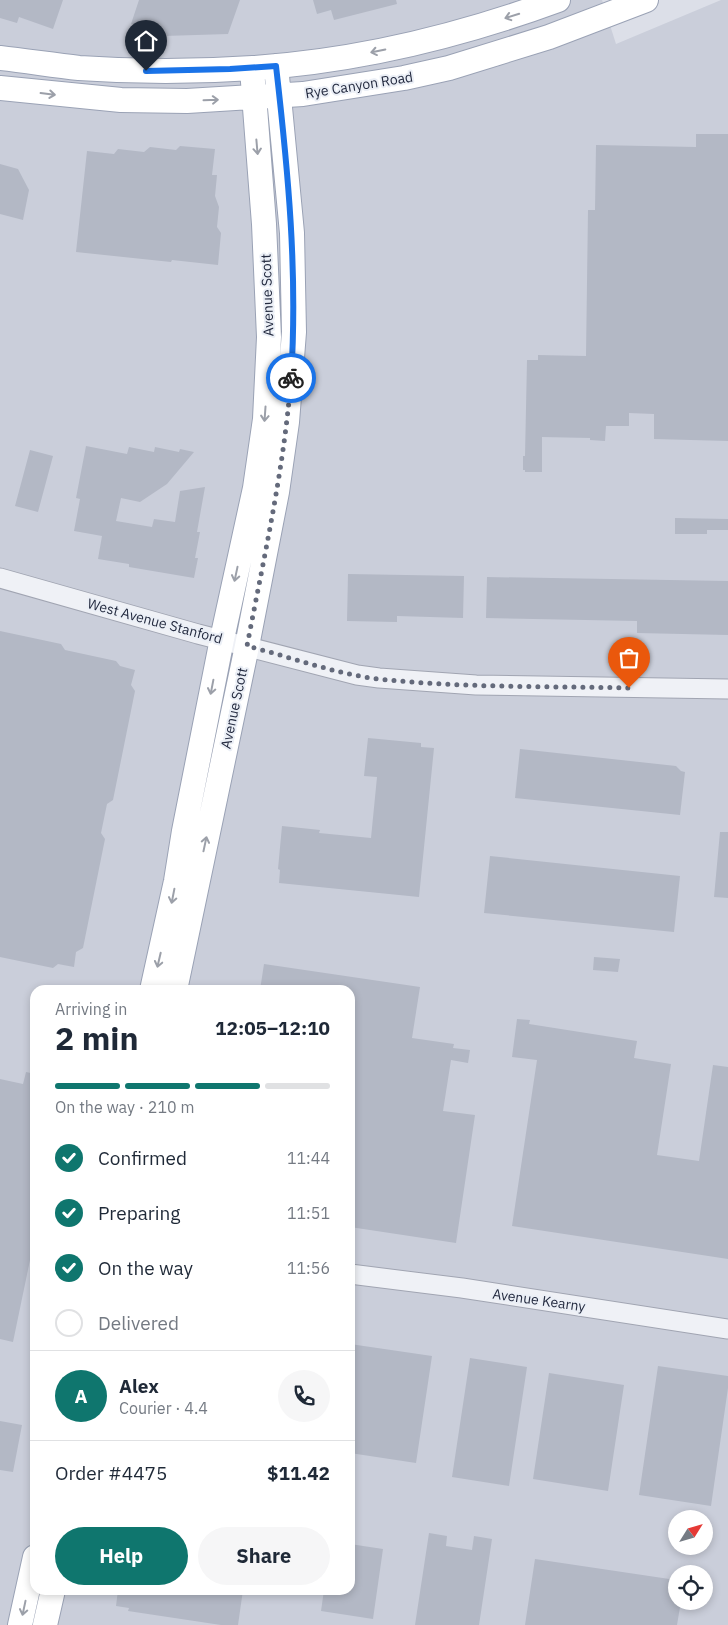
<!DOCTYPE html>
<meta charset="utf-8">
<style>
body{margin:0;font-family:"IBM Plex Sans",sans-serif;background:#f6f6f7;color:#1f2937;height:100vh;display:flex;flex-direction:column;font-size:19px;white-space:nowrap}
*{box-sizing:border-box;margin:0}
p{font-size:16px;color:#747a83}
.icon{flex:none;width:28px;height:28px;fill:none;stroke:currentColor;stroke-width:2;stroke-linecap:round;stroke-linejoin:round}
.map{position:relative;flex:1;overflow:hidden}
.sheet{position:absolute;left:30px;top:985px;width:325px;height:610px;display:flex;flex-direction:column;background:#fff;border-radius:15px;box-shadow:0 2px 8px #0003}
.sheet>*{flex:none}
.needle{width:32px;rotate:53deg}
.controls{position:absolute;left:668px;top:1510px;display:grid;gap:10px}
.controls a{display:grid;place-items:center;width:45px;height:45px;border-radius:50%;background:#fff;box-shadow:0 2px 8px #0003;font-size:25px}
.pin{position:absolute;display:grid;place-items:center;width:42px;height:42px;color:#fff;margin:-51px -21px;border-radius:50% 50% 50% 0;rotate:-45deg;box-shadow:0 0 5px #0007}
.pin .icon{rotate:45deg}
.courier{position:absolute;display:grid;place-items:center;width:50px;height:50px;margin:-25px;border:4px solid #1a73e8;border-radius:50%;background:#fff;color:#222;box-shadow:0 1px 6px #0007}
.overview em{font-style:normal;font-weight:800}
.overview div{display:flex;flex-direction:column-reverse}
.overview{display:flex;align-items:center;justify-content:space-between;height:85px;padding:0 25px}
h1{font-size:32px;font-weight:800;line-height:38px}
.bar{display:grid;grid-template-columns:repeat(4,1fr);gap:8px 5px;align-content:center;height:60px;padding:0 25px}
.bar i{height:6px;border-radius:4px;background:#e0e1e3}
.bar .selected{background:#0f766e}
.bar p{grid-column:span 4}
.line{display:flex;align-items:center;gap:12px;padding:0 25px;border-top:1px solid #e0e1e3}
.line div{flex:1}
.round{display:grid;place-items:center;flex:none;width:52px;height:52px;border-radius:26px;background:#f6f6f7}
ol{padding:0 25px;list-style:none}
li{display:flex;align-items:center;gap:15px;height:55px}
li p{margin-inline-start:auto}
li .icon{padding:5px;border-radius:50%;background:#0f766e;color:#fff;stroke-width:4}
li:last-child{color:#747a83}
li i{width:28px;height:28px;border:2px solid #e0e1e3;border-radius:50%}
.action{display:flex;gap:10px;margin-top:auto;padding:10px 25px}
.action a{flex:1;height:58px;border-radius:30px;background:#0f766e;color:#fff;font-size:20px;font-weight:800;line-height:58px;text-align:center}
.action a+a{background:#f6f6f7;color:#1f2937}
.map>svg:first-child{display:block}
</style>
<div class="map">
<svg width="728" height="1625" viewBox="0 0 728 1625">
<rect width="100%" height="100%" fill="#dcdfe8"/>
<path fill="#caceda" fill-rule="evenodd" d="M0 0H602L616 44 721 0H728V1625H0ZM35 990H350V1590H35ZM676 1519H704V1546H676ZM676 1574H704V1601H676Z"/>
<path fill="#b3b8c5" d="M0 0H63L53 29 19 17 17 23 0 18Z
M139 0H240L228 34 164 36 131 24Z
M313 0H396L397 4 334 20 331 10 317 14Z
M696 134H728V441L654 439V414L629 413V426H606L605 441 590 440V438L542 437V472H525V470H523V456H525L527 360H538V355L586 356 588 210H595L596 145 696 147Z
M180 146 215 149 212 175H217L215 196 219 207 217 227 221 233 218 265 172 260 171 262 76 252 87 151 114 154 118 149 144 152 150 147 176 150Z
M0 164 18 169 29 190 23 220 0 214Z
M86 446 127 454 129 447 154 452 155 447 179 452 180 449 194 452 167 484 140 502 121 498 116 521 152 527 154 519 175 522 180 491 205 487 197 532H200L195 558H198L194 578 129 567V564L98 559 102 536 74 531 80 499 76 498Z
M30 450 53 456 38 512 15 506Z
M675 518 728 519V530H707V534H675Z
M348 574 464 576 463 618 397 616V622L347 621Z
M487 577 728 581V635L637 633V621L486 618Z
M0 631 61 644 65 650 116 661 120 666 135 670 131 685 135 691 113 800 107 804 101 833 105 839 83 948 76 952 74 967 58 964 53 968 0 957Z
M368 738 421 743V747L434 748 419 897 279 883 280 870 278 869 282 826 320 830 319 833 371 838 377 777 364 776Z
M520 749 676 766 681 771 685 772 680 815 515 798Z
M720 832H728V898L714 897Z
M490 856 680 876 674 932 484 913Z
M594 957 620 959 618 972 593 970Z
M264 964 420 987 412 1038 454 1044 453 1048 470 1050 468 1063 451 1060 443 1111 475 1115 456 1243 350 1227V990H260Z
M517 1019 530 1020 529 1024 637 1041 634 1058 671 1064 657 1155 699 1161 713 1065 728 1067V1259L512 1226 537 1060 512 1057Z
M26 1072 35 1074V1236L13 1342 0 1339V1079L23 1084Z
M350 1344 432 1356 416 1463 350 1453Z
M470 1358 527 1367 509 1486 452 1477Z
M658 1366 728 1376V1388L711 1506 639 1495Z
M549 1373 624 1385 608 1491 533 1479Z
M0 1421 22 1425 13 1472 0 1470Z
M429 1533 447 1536 446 1546 472 1550 474 1536 492 1539 479 1625H415Z
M350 1544 383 1549 373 1619 321 1611 324 1590H350Z
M535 1559 676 1580V1601H681L677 1625H525Z
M118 1590H243L238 1625H221L128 1611 129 1608 116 1606Z"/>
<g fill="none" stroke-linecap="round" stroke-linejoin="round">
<defs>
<path id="minor" d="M0 578 198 634 357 675 379 678 476 685 728 689
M350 1274 462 1288 728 1329"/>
<path id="major" d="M0 58C26 61 53 65 79 68 136 72 195 72 253 68 357 61 460 36 558 0
M0 88 121 100 187 101 303 94 404 78 449 68 549 37 646 0
M152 990 176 881 184 831 222 639 255 488 265 419 269 337 264 224 252 69
M175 990 247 646 277 492 287 422 294 332 292 233 276 66
M20 1625 35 1557
M45 1625 53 1590"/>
</defs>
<use href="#minor" stroke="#a1a5b2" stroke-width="21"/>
<use href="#major" stroke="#9aa2b5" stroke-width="26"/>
<use href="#minor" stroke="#eff1f6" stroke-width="19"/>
<use href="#major" stroke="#fff" stroke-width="24"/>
</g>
<defs><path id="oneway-shaft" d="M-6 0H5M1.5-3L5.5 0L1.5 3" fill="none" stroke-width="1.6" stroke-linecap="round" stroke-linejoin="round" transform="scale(1.25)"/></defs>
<g stroke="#9ca0a9">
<use href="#oneway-shaft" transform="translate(512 16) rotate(163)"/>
<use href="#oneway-shaft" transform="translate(378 51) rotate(168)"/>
<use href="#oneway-shaft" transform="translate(48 94) rotate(7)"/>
<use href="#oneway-shaft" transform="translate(211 100) rotate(-2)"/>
<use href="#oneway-shaft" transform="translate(257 147) rotate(85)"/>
<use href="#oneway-shaft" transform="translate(265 414) rotate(94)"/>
<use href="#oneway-shaft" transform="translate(236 574) rotate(102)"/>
<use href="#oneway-shaft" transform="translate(212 687) rotate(101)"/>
<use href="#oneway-shaft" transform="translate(205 844) rotate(-78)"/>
<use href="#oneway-shaft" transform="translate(173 896) rotate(101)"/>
<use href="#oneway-shaft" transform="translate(159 960) rotate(103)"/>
<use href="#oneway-shaft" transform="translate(24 1608) rotate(102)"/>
</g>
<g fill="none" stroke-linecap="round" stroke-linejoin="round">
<path stroke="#646a7b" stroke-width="5" stroke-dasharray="0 9" d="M291 378C284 469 264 557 247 646 291 657 335 674 379 679 462 688 546 686 629 688"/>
<path stroke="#1a73e8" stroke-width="6" d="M146 71 230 69 276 66C288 170 298 274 291 378"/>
</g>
<g text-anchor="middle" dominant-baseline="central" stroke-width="4" stroke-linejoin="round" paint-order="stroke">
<g font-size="14" fill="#242b40" stroke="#ebeff6">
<text transform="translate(359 85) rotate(-9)">Rye Canyon Road</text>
<text transform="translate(267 295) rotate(-92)">Avenue Scott</text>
<text transform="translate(155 621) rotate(15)">West Avenue Stanford</text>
<text transform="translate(234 708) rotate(-78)">Avenue Scott</text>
<text transform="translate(539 1300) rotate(8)">Avenue Kearny</text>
</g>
</g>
</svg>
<div class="controls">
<a><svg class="needle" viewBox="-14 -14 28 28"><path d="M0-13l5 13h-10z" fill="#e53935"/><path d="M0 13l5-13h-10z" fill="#747a83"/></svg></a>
<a><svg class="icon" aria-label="locate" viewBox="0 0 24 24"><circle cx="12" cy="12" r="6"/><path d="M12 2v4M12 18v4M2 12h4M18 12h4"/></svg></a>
</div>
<div class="pin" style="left:629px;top:688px;background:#ea580c"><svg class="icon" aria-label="bag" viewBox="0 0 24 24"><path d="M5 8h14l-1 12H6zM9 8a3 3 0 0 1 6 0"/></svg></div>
<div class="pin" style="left:146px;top:71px;background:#1f2937"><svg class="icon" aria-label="home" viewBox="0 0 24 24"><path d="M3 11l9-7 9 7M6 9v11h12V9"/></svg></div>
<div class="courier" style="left:291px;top:378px"><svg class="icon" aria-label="bike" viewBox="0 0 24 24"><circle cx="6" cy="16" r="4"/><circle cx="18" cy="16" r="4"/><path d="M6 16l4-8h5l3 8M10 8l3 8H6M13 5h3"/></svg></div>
<section class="sheet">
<div class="overview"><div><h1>2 min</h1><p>Arriving in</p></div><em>12:05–12:10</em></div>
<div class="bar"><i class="selected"></i><i class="selected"></i><i class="selected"></i><i></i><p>On the way · 210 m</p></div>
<ol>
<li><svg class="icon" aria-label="check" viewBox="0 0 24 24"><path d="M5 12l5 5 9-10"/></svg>Confirmed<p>11:44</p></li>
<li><svg class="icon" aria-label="check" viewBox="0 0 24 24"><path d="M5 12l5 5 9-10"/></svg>Preparing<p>11:51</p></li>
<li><svg class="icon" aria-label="check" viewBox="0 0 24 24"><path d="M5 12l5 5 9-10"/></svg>On the way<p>11:56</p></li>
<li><i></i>Delivered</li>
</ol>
<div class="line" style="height:90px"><b class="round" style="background:#0f766e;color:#fff">A</b><div><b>Alex</b><p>Courier · 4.4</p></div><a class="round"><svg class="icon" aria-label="phone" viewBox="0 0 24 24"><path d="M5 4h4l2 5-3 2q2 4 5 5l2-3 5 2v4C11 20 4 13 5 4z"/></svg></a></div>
<div class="line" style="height:65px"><div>Order #4475</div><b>$11.42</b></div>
<div class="action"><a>Help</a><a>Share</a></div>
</section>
</div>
